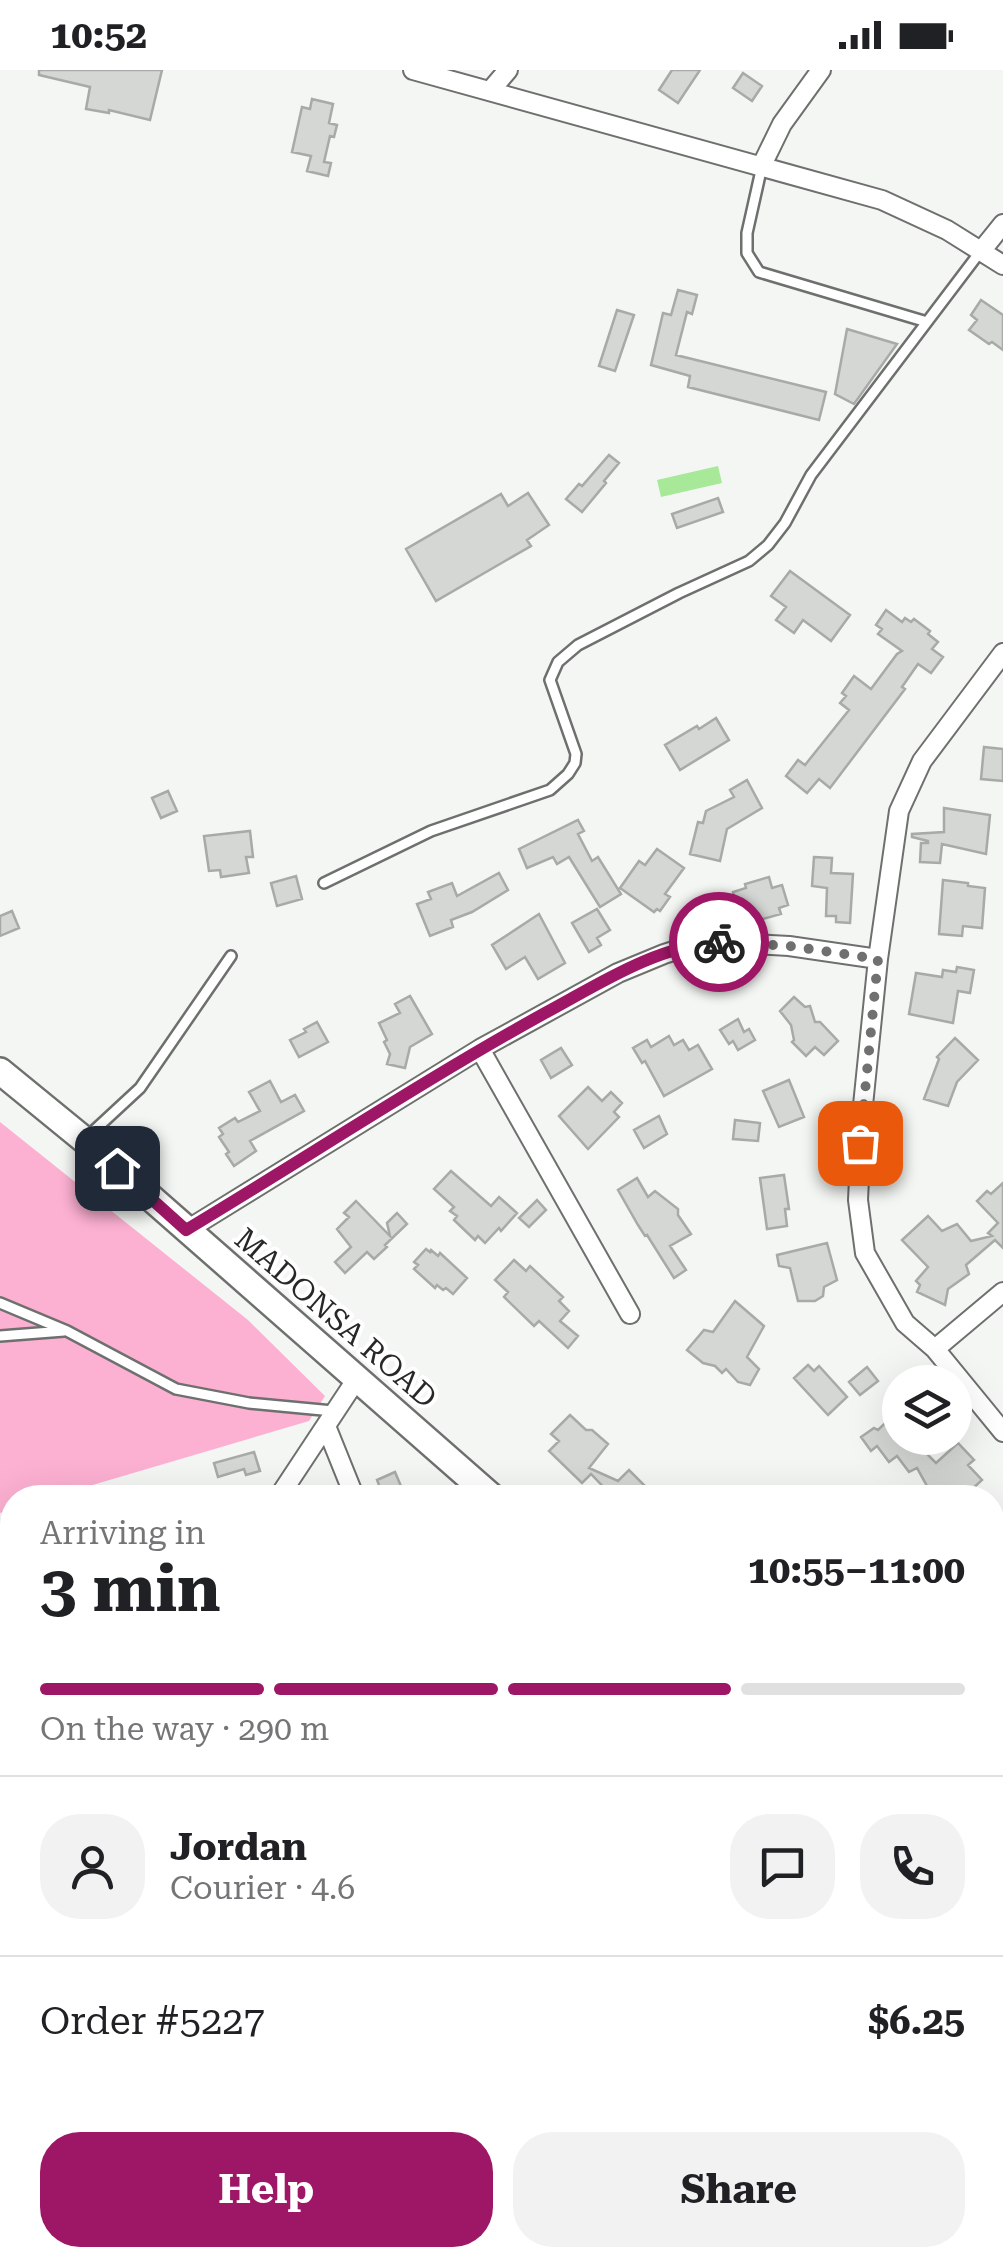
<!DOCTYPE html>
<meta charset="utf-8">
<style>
body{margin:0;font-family:"Roboto Serif",serif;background:#f2f2f2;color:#202124;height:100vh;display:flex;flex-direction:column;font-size:38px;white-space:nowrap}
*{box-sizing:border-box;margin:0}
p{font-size:32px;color:#757577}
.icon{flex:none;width:55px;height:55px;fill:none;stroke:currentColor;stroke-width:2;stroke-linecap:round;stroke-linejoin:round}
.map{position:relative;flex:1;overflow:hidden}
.drawer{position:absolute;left:0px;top:1415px;width:1005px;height:782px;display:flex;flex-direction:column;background:#fff;border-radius:40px 40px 0 0;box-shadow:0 10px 40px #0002}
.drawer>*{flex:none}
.tools{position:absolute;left:882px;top:1295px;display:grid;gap:20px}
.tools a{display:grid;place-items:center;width:90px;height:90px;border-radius:50%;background:#fff;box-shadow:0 10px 40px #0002;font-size:50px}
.pin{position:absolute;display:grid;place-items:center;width:85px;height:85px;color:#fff;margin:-42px;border-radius:20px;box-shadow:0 5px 15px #0006}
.courier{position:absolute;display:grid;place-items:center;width:100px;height:100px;margin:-50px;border:8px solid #9e1766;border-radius:50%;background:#fff;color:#222;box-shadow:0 2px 12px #0007}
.head em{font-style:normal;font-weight:700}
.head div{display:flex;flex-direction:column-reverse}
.head{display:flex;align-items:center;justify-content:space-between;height:170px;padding:0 40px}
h1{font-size:65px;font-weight:700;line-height:75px}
.bar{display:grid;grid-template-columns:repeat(4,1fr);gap:15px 10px;align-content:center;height:120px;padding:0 40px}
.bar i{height:12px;border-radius:8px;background:#e0e0e0}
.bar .current{background:#9e1766}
.bar p{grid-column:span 4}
.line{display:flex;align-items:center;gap:25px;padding:0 40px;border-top:2px solid #e0e0e0}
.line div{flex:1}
.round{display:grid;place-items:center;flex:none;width:105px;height:105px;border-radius:40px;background:#f2f2f2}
.action{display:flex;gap:20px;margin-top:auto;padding:20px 40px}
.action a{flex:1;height:115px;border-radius:40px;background:#9e1766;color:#fff;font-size:40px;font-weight:700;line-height:115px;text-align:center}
.action a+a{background:#f2f2f2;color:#202124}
.status{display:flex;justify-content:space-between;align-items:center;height:70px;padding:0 50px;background:#fff;direction:ltr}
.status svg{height:28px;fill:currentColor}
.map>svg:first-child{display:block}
</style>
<div class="status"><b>10:52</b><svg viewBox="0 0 49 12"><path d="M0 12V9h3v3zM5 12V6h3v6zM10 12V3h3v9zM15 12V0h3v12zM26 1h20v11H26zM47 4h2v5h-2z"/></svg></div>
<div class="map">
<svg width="1003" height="2196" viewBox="0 0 1003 2196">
<rect width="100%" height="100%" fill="#f4f6f3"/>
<path fill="#fcb0d2" d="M0 1052 248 1250 325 1326 309 1351 52 1427 12 1428V1439L0 1443Z"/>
<path fill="#a8e899" d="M718 396 722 413 661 427 657 410Z"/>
<path fill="#d4d7d4" stroke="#a7aaa7" stroke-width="2.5" d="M39 0H162L150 50 109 40V43L86 39 90 17 39 5Z
M672 0H700L678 33 659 20Z
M743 3 762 16 752 31 733 18Z
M312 29 333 34 329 53 337 55 334 67 330 66 324 92 331 93 328 106 307 101 311 86 292 82 302 37 310 39Z
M678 220 697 225 692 244 687 242 676 285 826 322 819 350 688 317 690 306 651 295 663 243 671 245Z
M981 230 1003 245V280L992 272 989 274 969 260 977 250 971 245Z
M617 240 634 245 615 301 599 296Z
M847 259 897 274 854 334 835 324Z
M609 385 619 393 604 411 606 413 582 442 566 429 579 414 582 416Z
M528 423 549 455 527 470 531 476 436 531 406 479 501 424 508 436Z
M718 428 723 442 677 458 672 444Z
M790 501 850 545 831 571 803 550 794 563 776 550 786 537 771 526Z
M886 540 902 552 905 548 911 552 914 549 930 561 928 564 938 572 932 579 943 587 931 603 918 594 902 617 905 619 830 718 819 709 807 723 786 706 798 690 805 695 849 640 840 633 846 626 842 623 854 606 871 619 897 584 902 581 878 564 882 559 876 555Z
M716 648 729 670 680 700 665 675 697 656 699 659Z
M984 677 1003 679V711L981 709Z
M747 710 762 738 727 759 720 791 690 784 698 752 703 753 706 741 734 727 730 720Z
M168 721 177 741 161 748 152 728Z
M944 738 990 745 986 784 942 774 940 793 920 792 921 773H928V771L912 767V764L944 762Z
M578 750 584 761 578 764 592 791 598 787 621 824 600 837 569 787 557 794 553 787 527 798 519 779Z
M250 761 253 787H246L249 803 221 807 220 800 209 801 204 766Z
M657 779 684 798 665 824 670 827 660 841 657 839 654 842 620 818 639 791 645 795Z
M814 787 832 788 831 803 853 804 850 853 836 852V846H826L827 818 812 816Z
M499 803 508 820 472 842 451 850 453 857 430 866 417 834 431 829 428 822 452 813 457 826Z
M296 806 302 829 277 836 271 813Z
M769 807 772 818 782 815 788 835 779 838 781 844 759 850 763 862 748 861 746 854 743 855 733 822 746 818 745 814Z
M943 810 968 813V816L985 818 982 858 963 856 962 866 939 864Z
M597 839 610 860 597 868 601 875 589 882 572 853Z
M12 841 19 858 0 866V846Z
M539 844 565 893 538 909 525 887 506 899 492 875Z
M957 897 974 900 970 923 958 921 953 953 909 944 916 903 942 907 943 900 956 902Z
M410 926 432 964 410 977 405 998 387 994 390 984 384 972 387 970 379 953 400 943 395 934Z
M794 927 805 937 810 936 815 952H820L838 971 824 985 815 977 806 986 792 972 794 970 791 955 780 941Z
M738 949 744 962 749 959 755 970 738 980 733 971 729 974 720 960Z
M317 952 328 972 299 987 290 970 306 962 304 959Z
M669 966 674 975 683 970 689 980 698 975 712 999 664 1026 645 991 642 993 633 978 647 970 651 977Z
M955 968 978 990 957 1012 948 1036 924 1029 939 989 937 987Z
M561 978 572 995 551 1008 541 990Z
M789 1010 804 1047 779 1057 763 1021Z
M270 1011 281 1032 295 1025 304 1041 250 1071 256 1081 234 1096 226 1084 229 1082 219 1067 223 1064 219 1058 235 1048 238 1052 260 1041 249 1022Z
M588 1017 602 1031 611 1022 622 1033 614 1042 619 1047 588 1079 559 1046Z
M659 1046 667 1064 644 1078 634 1060Z
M735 1050 760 1053 758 1071 733 1069Z
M451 1101 491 1136 499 1127 517 1143 501 1161 499 1158 485 1173 478 1166 475 1170 454 1150 457 1146 450 1141 454 1137 434 1119Z
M784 1105 789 1139H785L787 1156 767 1159 760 1108Z
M637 1108 648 1127 655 1121 678 1139V1145L691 1164 670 1176 686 1200 674 1208 647 1165 645 1166 638 1155 618 1120Z
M1003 1113V1178L995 1170 966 1195 969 1204 948 1219 945 1235 917 1222 920 1215 916 1211 928 1197 902 1170 928 1146 942 1161 957 1154 971 1171 992 1166 988 1163 998 1153 977 1131 987 1121 991 1124Z
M537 1130 546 1140 529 1157 519 1148Z
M356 1131 390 1166 387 1153 397 1143 407 1154 385 1175 387 1177 374 1189 367 1182 345 1203 335 1192 351 1177 337 1159 349 1147 344 1143Z
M827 1173 837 1210 824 1217 823 1226 815 1231H798L790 1198 779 1196 777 1185Z
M426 1179 430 1182 431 1180 438 1186 440 1183 467 1208 453 1224 446 1218 443 1220 437 1215 435 1218 414 1199 418 1195 414 1192Z
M514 1190 526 1201 530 1196 563 1227 559 1231 569 1241 560 1251 578 1266 568 1278 539 1251 534 1256 504 1227 508 1222 495 1210Z
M735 1231 764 1256 747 1287 759 1299 750 1315 738 1312 726 1299 722 1303 715 1296 703 1293 687 1280 704 1260 713 1262Z
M808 1295 814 1301 819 1296 847 1327 828 1345 794 1308Z
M867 1297 878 1311 860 1325 849 1312Z
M900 1339V1368H911L936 1393 958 1373 974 1390 968 1395 982 1410 971 1420 978 1428H937L932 1425 917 1398 909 1402 897 1386 889 1392 877 1376 871 1381 861 1367 874 1358 878 1360Z
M570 1345 586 1360H592L608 1374 589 1398 618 1411 629 1400 657 1428H614L591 1404 582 1413 549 1381 559 1371 551 1364Z
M254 1382 260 1401 246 1405 244 1399 218 1407 214 1393Z
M395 1402 406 1428H384L377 1410Z
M12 1619V1648L0 1652V1623Z"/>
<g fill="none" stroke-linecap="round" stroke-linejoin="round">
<defs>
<path id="lane" d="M762 96 747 163V183L759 202 927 252
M324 813 431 761 550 720 568 704 575 693 576 684 550 610 558 592 578 575 679 523 749 491 768 475 785 453 811 405 980 182
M86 1068 140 1018 231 886
M0 1233 67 1261 176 1319 249 1333 333 1341
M0 1266 64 1261
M992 1841 1003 1855
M992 2097 1003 2096"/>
<path id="street" d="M413 0 882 130 947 160 1003 195
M490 21 508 0
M762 95 782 54 821 0
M982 180 1003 154
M1003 583 922 691 899 741 878 889 862 1045 858 1130 865 1183 905 1253 935 1279 1003 1362
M480 979 630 1244
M187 1160 480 979 618 903 664 884 689 876 716 872 789 876 878 889
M935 1279 1003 1222
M326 1356 355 1428
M278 1428 356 1310
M0 1568 12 1564
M0 1813 12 1809
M410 2185 415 2196
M136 2196 164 2185
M519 2196 588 2185"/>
<path id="secondary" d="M0 1001 93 1077 493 1428
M992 1737 1003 1734"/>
</defs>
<use href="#lane" stroke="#6d706d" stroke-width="14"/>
<use href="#street" stroke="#6d706d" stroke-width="22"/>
<use href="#secondary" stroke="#6d706d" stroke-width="30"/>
<use href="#lane" stroke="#fff" stroke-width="9"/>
<use href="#street" stroke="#fff" stroke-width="18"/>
<use href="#secondary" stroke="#fff" stroke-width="25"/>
</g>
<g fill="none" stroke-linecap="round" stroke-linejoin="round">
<path stroke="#6f716e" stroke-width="10" stroke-dasharray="0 18" d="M719 872 789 876 878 889 860 1073"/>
<path stroke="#9e1766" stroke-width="12" d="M117 1098 186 1160C306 1088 422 1011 545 943 599 914 656 876 719 872"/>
</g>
<g text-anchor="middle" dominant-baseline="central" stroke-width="8" stroke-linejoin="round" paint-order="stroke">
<g font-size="30" fill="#282927" stroke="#fff">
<text transform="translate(336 1248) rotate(41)">MADONSA ROAD</text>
</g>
</g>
</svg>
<div class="tools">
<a><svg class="icon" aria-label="layers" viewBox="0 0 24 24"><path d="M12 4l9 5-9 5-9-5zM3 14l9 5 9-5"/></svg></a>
</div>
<div class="pin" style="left:860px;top:1073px;background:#ea580c"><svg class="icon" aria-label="bag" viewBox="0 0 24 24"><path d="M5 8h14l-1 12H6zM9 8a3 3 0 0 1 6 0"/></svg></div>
<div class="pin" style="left:117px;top:1098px;background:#1f2937"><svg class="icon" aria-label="home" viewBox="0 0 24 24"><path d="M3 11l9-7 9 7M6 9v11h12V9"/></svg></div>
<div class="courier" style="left:719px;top:872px"><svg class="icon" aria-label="bike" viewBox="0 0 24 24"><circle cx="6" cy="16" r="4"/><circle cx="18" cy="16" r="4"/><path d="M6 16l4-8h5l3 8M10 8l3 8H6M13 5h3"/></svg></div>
<section class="drawer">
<div class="head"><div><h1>3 min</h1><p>Arriving in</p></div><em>10:55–11:00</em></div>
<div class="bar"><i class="current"></i><i class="current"></i><i class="current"></i><i></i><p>On the way · 290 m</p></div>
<div class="line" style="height:180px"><a class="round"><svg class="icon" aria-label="person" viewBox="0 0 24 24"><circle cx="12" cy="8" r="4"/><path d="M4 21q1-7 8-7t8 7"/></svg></a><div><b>Jordan</b><p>Courier · 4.6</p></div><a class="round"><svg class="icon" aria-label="chat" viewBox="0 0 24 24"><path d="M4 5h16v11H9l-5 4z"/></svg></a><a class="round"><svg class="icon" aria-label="phone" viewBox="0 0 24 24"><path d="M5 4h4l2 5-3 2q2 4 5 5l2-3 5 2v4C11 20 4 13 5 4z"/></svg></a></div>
<div class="line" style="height:130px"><div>Order #5227</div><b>$6.25</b></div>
<div class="action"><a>Help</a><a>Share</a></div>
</section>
</div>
